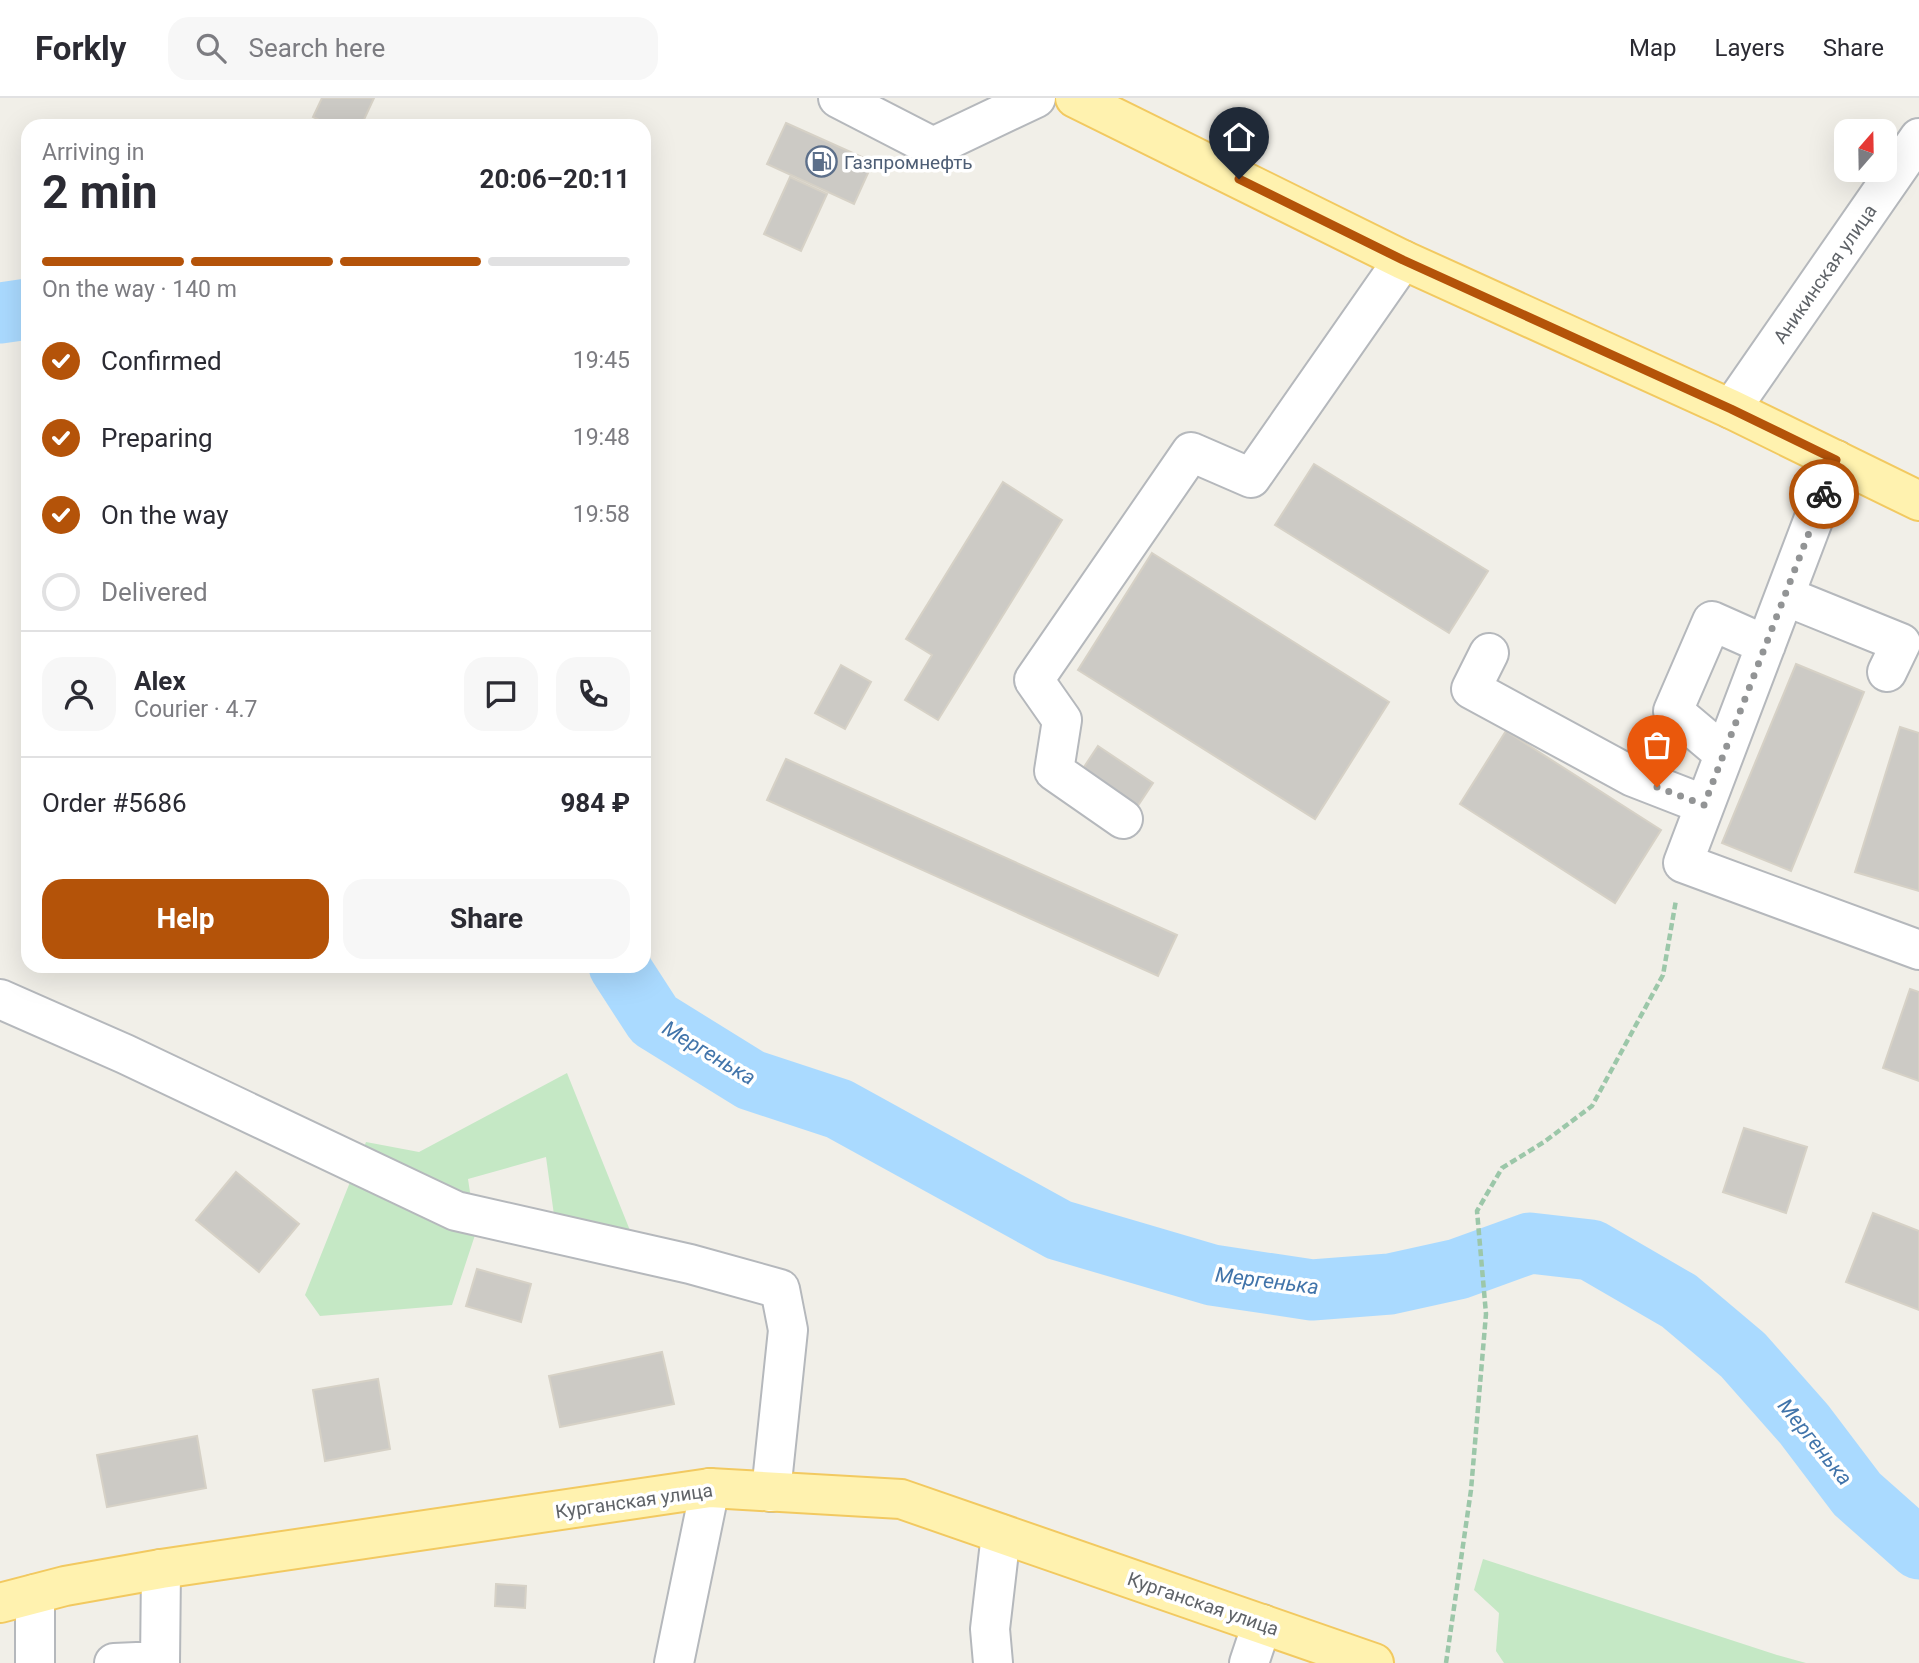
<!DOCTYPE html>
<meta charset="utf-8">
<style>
body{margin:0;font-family:Roboto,sans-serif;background:#f7f7f7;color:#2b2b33;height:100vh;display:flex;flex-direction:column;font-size:26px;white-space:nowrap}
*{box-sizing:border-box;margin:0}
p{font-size:23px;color:#7c7c81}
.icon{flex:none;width:38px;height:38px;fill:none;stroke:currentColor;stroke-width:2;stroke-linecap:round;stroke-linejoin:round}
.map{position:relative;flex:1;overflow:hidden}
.sheet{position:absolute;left:21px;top:21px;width:630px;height:854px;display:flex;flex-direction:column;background:#fff;border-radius:21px;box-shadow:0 7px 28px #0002}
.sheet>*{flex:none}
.needle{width:46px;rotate:20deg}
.controls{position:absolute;left:1834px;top:21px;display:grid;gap:14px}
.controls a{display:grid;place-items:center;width:63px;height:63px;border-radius:14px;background:#fff;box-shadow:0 7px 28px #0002;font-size:35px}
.pin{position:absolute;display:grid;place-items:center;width:60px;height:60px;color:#fff;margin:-72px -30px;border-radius:50% 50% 50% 0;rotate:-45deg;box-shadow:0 0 7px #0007}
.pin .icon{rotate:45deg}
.courier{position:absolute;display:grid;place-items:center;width:70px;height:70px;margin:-35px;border:5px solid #b45309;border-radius:50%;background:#fff;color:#222;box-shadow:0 2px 9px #0007}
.head em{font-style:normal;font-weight:700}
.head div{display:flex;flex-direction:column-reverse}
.head{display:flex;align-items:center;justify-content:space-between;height:119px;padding:0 21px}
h1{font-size:46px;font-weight:700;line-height:52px}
.bar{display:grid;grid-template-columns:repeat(4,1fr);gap:10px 7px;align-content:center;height:84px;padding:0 21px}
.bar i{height:9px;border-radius:5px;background:#e1e1e2}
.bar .active{background:#b45309}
.bar p{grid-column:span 4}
.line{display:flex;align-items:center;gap:18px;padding:0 21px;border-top:2px solid #e1e1e2}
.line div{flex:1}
.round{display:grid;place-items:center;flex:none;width:74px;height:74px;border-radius:21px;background:#f7f7f7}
ol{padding:0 21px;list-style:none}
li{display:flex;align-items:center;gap:21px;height:77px}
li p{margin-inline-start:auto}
li .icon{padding:7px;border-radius:50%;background:#b45309;color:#fff;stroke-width:4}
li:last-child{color:#7c7c81}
li i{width:38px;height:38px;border:4px solid #e1e1e2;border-radius:50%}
.cta{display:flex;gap:14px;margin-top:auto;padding:14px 21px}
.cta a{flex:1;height:80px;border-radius:21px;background:#b45309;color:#fff;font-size:28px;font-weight:700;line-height:80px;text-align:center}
.cta a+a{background:#f7f7f7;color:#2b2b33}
header{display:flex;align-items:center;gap:42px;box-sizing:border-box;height:98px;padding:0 35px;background:#fff;border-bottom:2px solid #e1e1e2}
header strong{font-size:33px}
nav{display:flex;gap:38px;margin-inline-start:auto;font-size:24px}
.search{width:490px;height:63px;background:#f7f7f7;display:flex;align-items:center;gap:18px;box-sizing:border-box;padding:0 24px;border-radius:21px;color:#7c7c81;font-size:26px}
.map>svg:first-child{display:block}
</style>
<header>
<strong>Forkly</strong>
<div class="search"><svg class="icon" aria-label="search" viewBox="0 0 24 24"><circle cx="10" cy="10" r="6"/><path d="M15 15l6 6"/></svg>Search here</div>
<nav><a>Map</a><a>Layers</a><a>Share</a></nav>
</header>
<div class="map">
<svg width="1919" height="1565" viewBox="0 0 1919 1565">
<rect width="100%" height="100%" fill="#f1efe8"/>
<path fill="#c5e8c5" d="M567 975 631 1135 554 1117 546 1059 468 1081 476 1134 452 1207 320 1218 305 1197 366 1044 419 1054Z
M1483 1461 1777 1557 1806 1565H1504L1496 1553 1499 1515 1474 1492Z"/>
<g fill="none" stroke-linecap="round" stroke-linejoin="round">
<path stroke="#aadaff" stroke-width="61" d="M0 215 28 211
M619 868 654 922 751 982 839 1011 1059 1132 1212 1177 1312 1192 1390 1186 1458 1171 1530 1145 1591 1152 1679 1203 1743 1257 1804 1326 1857 1396 1919 1451"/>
</g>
<path fill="#cccac5" stroke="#d6d1c6" stroke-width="2" d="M322 0H374L361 28H332L313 19Z
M786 25 873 64 854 106 767 66Z
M790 79 827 96 801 153 764 136Z
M1314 366 1488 473 1449 535 1275 427Z
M1003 384 1062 422 938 622 905 602 932 557 906 541Z
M1152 455 1389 604 1315 721 1078 572Z
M1796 566 1864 594 1791 773 1722 745Z
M841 567 871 584 845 631 815 615Z
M1900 629 1919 635V793L1855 774Z
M1506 633 1661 732 1615 805 1460 706Z
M1098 648 1153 685 1133 715 1078 678Z
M786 661 1177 837 1158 878 767 702Z
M1910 891 1919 894V983L1883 970Z
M1744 1030 1807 1049 1786 1115 1723 1094Z
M236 1074 299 1126 259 1174 196 1122Z
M1873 1115 1919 1133V1212L1846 1184Z
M477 1171 531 1186 521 1224 466 1208Z
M662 1254 674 1306 560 1329 549 1278Z
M378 1281 390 1351 325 1363 313 1292Z
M197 1338 206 1390 107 1409 97 1357Z
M496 1486 526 1488 525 1510 495 1508Z"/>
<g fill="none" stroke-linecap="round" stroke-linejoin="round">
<defs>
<path id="minor" d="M838 0 933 49 1036 0
M1731 311 1919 40
M1836 362 1683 765 1919 852
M1785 498 1901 545 1887 574
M1489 555 1471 591 1633 679 1705 707
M1724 656 1673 613 1712 523 1766 547
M1123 721 1054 673 1062 622 1034 582 1191 354 1251 380 1403 162
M0 901 125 956 456 1113 690 1166 780 1191 788 1232 771 1394
M35 1565V1496
M114 1565 160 1563
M160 1565 161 1471
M674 1565 710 1390
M993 1565 990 1531 1001 1436
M1249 1565 1262 1526"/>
<path id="major" d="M1075 0 1403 162 1731 311 1919 403
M0 1505 65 1488 161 1471 710 1390 901 1401 1374 1565"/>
</defs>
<use href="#minor" stroke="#b5b8bc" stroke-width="42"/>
<use href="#major" stroke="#f2c960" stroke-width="42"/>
<path stroke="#9cc7a9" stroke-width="4.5" stroke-dasharray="7 3.5" stroke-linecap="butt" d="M1446 1565 1471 1392 1486 1216 1477 1113 1502 1070 1544 1044 1592 1008 1663 877 1676 802"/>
<use href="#minor" stroke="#fff" stroke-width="38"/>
<use href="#major" stroke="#fff2af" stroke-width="38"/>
</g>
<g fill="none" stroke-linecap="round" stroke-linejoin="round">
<path stroke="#929495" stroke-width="7" stroke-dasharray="0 12.6" d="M1657 689 1704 707 1824 396"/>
<path stroke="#b45309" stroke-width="9" d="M1239 81 1403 162 1731 311 1836 362 1824 396"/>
</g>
<defs>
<symbol id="fuel-ring" viewBox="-11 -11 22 22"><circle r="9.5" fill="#fff" stroke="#5c6f8a" stroke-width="1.5"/><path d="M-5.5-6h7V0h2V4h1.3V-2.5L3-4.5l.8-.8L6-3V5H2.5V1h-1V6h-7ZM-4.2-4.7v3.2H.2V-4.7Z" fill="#5c6f8a"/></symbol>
</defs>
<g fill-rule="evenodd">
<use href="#fuel-ring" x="804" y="46" width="35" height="35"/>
</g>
<g text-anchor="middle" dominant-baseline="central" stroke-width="7" stroke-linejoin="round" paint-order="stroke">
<g font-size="19" fill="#4e5e75" stroke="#fff" text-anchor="start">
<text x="844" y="64">Газпромнефть</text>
</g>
<g font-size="19" fill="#5f6368" stroke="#fff">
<text transform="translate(1825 176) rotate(-55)">Аникинская улица</text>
<text transform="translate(634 1403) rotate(-8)">Курганская улица</text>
<text transform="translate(1203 1506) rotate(19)">Курганская улица</text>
</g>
<g font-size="21" font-style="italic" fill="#4174aa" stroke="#fff">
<text transform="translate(709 955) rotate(31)">Мергенька</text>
<text transform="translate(1267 1183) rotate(7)">Мергенька</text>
<text transform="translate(1815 1344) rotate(51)">Мергенька</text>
</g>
</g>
</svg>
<div class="controls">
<a><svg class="needle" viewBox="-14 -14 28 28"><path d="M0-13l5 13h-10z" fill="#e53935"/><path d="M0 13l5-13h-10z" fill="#7c7c81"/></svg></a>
</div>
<div class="pin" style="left:1657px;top:689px;background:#ea580c"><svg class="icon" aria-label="bag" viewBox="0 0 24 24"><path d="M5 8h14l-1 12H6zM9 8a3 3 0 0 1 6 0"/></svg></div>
<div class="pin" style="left:1239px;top:81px;background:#1f2937"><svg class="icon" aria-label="home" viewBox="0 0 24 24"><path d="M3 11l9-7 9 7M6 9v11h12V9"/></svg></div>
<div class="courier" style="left:1824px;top:396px"><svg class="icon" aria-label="bike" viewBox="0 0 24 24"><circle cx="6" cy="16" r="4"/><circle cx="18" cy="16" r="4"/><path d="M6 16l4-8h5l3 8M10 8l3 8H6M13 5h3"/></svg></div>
<section class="sheet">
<div class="head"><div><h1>2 min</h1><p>Arriving in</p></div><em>20:06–20:11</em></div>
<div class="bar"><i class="active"></i><i class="active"></i><i class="active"></i><i></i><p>On the way · 140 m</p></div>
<ol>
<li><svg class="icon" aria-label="check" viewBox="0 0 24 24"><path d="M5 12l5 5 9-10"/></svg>Confirmed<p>19:45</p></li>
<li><svg class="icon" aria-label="check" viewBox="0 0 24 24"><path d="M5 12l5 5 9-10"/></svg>Preparing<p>19:48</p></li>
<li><svg class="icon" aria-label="check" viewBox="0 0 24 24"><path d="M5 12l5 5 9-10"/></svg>On the way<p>19:58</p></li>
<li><i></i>Delivered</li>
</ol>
<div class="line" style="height:126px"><a class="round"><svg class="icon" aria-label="person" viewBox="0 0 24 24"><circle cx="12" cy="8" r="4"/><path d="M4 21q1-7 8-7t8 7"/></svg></a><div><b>Alex</b><p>Courier · 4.7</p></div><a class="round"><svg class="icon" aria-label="chat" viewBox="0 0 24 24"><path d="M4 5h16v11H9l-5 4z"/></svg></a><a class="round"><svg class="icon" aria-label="phone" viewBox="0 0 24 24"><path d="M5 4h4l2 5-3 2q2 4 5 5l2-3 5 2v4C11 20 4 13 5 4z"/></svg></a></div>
<div class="line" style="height:91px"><div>Order #5686</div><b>984 ₽</b></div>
<div class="cta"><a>Help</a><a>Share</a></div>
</section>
</div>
